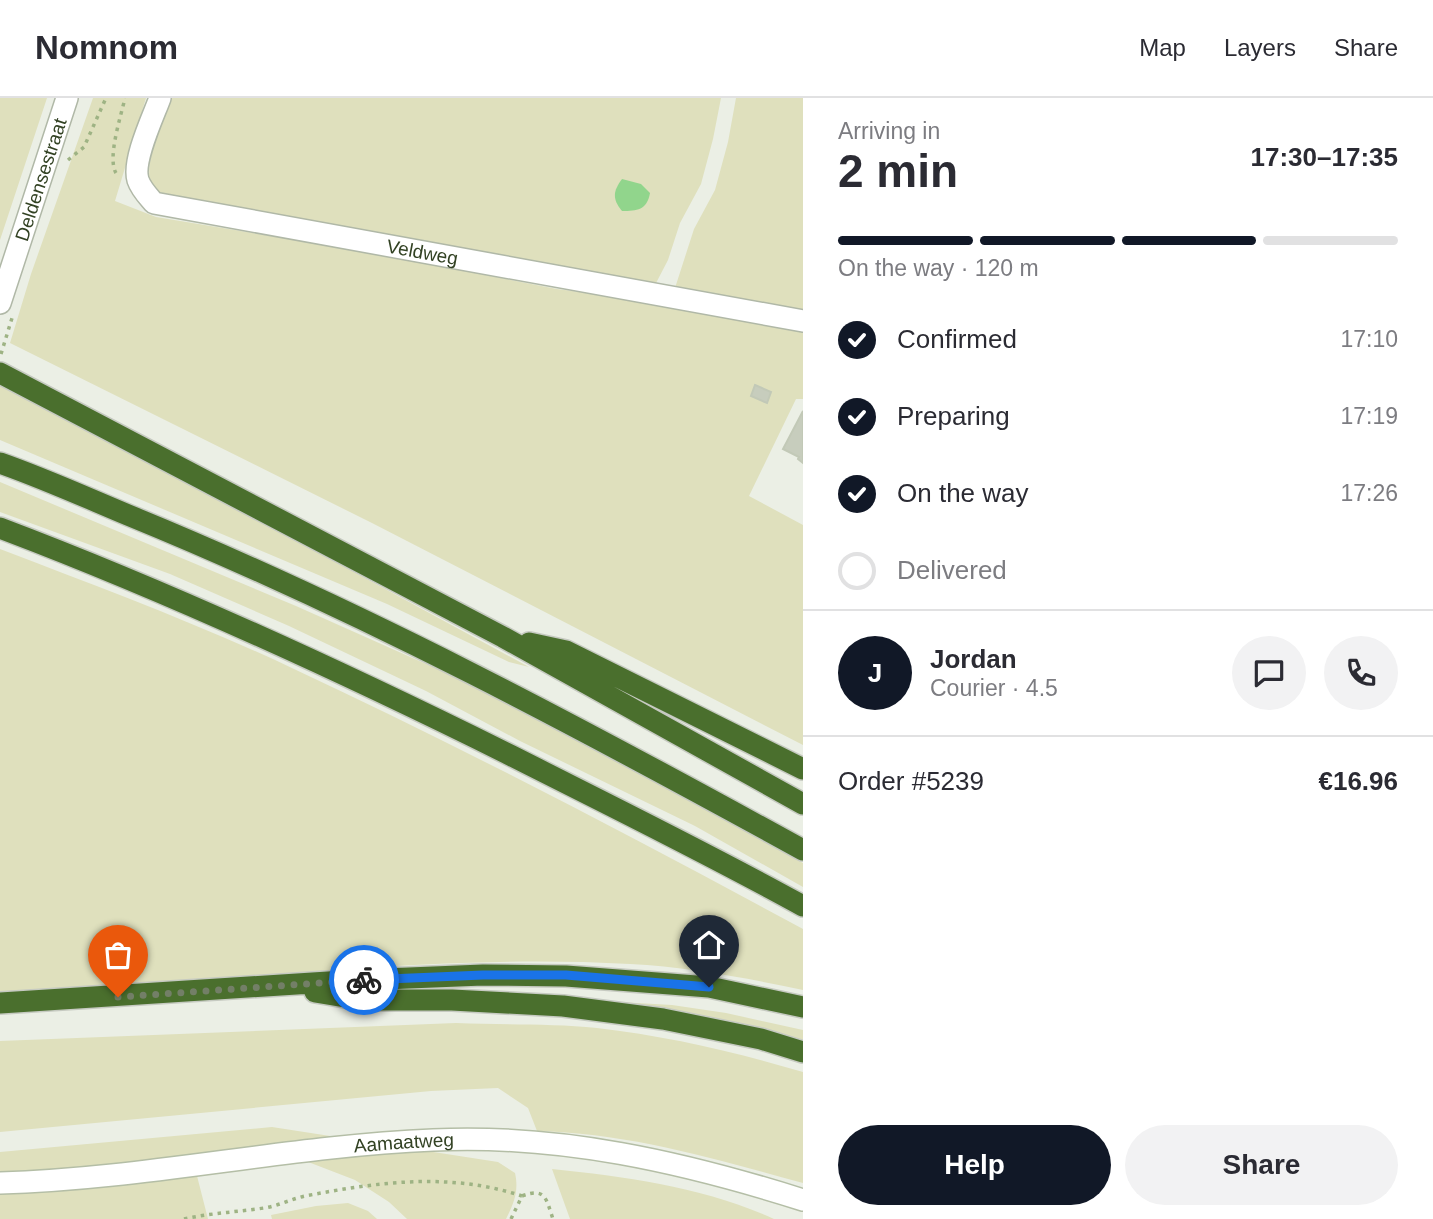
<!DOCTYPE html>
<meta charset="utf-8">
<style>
body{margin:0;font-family:Arial,sans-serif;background:#f2f2f3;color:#2b2b33;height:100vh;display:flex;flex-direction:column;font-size:26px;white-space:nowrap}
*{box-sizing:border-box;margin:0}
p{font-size:23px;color:#7c7c81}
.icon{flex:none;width:38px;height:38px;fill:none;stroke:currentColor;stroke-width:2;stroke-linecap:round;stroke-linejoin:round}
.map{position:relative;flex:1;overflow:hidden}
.side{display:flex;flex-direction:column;background:#fff;width:630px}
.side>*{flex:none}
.pin{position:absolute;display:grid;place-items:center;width:60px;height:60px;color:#fff;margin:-72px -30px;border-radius:50% 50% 50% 0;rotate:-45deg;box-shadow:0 0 7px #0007}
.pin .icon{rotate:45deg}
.courier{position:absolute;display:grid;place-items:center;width:70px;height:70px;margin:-35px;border:5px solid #1a73e8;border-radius:50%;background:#fff;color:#222;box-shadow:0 2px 9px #0007}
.head em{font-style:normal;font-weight:700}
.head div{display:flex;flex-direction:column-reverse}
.head{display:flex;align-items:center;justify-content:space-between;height:119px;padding:0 35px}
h1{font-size:46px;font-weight:700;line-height:52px}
.bar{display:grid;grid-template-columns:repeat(4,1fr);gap:10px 7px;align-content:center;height:84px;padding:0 35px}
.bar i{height:9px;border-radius:5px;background:#e1e1e2}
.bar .on{background:#111827}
.bar p{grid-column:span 4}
.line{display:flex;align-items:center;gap:18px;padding:0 35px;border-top:2px solid #e1e1e2}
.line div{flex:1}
.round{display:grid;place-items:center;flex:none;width:74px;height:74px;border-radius:37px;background:#f2f2f3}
ol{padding:0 35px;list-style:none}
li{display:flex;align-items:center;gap:21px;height:77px}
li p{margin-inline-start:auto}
li .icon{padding:7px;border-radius:50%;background:#111827;color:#fff;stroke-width:4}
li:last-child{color:#7c7c81}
li i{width:38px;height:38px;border:4px solid #e1e1e2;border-radius:50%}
.primary-button{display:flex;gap:14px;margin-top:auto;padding:14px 35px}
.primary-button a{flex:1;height:80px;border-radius:42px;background:#111827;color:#fff;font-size:28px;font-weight:700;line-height:80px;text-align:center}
.primary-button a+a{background:#f2f2f3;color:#2b2b33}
header{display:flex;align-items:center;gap:42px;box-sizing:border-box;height:98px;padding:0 35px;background:#fff;border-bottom:2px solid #e1e1e2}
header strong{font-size:33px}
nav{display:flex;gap:38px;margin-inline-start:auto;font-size:24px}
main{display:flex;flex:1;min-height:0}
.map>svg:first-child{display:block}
</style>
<header>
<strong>Nomnom</strong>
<nav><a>Map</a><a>Layers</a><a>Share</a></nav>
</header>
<main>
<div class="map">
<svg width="803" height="1121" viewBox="0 0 803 1121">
<rect width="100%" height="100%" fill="#ebefe5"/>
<path fill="#dfe0bd" d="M0 0H47L0 142Z
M93 0H146L115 103 156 119 362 153 557 191 648 203 803 233V301H796L749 398 803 427V647L372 425 10 245 31 176Z
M169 0H721L713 41 701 86 680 125 668 162 655 187 163 99C160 97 156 96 154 93 139 76 163 19 169 0Z
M736 0H803V214L675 190 694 131 715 92 728 44Z
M0 286 282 435 529 569 509 564 387 506 0 342Z
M0 384 296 508 444 574 606 656 803 765V789L695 728 520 643 426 593 289 528 170 476 0 414Z
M0 451C99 489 199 526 294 571 463 650 627 736 790 824L803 831V892C746 880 689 869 630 866 420 854 210 888 0 894Z
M532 899 672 907 726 915 803 932V949Z
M456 925C503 927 551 925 597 930 667 938 735 954 803 974V1085C716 1061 628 1035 537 1033L528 1010 498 990 431 993 0 1034V943Z
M272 1029 498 1064 515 1075C519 1093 514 1105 506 1121H407L389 1104 355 1082 277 1052 196 1074 208 1121H0V1054Z
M552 1071C628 1079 704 1089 774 1121H570Z
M348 1105 368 1113 377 1121H272L271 1117 316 1108Z"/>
<path fill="#91d58c" d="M622 81 641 86 650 95C647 112 637 113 622 113 612 101 613 93 622 81Z"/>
<path fill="#c7cdbd" stroke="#c2c9b7" stroke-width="2" d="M755 287 771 294 767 305 751 298Z
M803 313V365L798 361 799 359 783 351Z"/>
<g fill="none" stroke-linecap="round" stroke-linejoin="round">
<defs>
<g id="minor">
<path id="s1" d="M160 0C153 19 132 63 138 82 141 91 148 98 154 105L803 223"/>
</g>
<g id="tertiary">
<path id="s2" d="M0 205 67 0"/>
</g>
<g id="secondary">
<path id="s3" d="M0 1085C145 1081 288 1048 433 1042 560 1036 683 1064 803 1102"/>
</g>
<path id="motorway" d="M0 275 503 539 803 706
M0 365C43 380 85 399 128 417 361 512 583 631 803 752
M0 430C175 496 345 575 512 658 609 707 707 755 803 808
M529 545 566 553 803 671
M315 894 363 902H452L563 908 663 921 761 941 803 954
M0 905 359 882 483 877 566 878 709 889 803 909"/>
</defs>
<use href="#minor" stroke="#b0b8a7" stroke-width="24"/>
<use href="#tertiary" stroke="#b0b8a7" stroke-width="24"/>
<use href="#secondary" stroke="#b4bea6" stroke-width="24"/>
<use href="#motorway" stroke="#c6cac1" stroke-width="24"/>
<path stroke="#9eb384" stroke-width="3.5" stroke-dasharray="3.5 5" stroke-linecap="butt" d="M68 62 84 49 106 0
M116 75C107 60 121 18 125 0
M1 256 12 220
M522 1098C546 1089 546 1101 553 1121
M184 1121C211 1115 237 1114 264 1110 278 1108 291 1101 305 1098 378 1084 450 1074 522 1098
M511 1121 522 1098"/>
<use href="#minor" stroke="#fff" stroke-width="21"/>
<use href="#tertiary" stroke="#fff" stroke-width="21"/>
<use href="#secondary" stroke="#fff" stroke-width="21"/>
<use href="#motorway" stroke="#4a6f2d" stroke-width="21"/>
</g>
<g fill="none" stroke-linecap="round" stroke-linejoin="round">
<path stroke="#737f67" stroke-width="7" stroke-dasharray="0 12.6" d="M118 899 364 882"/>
<path stroke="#1a73e8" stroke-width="9" d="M364 882 483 877H566L709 889"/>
</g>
<g text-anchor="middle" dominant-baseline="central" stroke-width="6" stroke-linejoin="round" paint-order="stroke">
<g font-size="19" fill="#324223" stroke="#f9fbf6">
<text stroke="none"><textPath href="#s2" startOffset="130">Deldensestraat</textPath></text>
<text stroke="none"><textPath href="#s1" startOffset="387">Veldweg</textPath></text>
<text stroke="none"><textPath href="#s3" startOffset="406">Aamaatweg</textPath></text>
</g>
</g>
</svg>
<div class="pin" style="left:118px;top:899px;background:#ea580c"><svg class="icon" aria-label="bag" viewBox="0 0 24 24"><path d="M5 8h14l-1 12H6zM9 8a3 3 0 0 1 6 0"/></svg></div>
<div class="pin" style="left:709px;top:889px;background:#1f2937"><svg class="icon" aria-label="home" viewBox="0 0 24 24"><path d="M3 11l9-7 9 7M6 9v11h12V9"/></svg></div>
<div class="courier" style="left:364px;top:882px"><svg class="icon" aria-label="bike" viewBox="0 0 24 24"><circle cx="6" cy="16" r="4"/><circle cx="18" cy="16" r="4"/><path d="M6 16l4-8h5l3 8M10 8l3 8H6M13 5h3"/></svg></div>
</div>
<section class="side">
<div class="head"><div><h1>2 min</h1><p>Arriving in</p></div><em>17:30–17:35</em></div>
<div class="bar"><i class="on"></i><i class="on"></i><i class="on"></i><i></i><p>On the way · 120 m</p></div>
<ol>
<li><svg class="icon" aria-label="check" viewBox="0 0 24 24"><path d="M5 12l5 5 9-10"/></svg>Confirmed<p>17:10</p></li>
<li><svg class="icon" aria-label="check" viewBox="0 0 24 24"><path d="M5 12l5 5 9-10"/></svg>Preparing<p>17:19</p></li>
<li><svg class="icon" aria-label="check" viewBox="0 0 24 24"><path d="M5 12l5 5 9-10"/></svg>On the way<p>17:26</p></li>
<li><i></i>Delivered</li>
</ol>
<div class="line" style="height:126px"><b class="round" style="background:#111827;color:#fff">J</b><div><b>Jordan</b><p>Courier · 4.5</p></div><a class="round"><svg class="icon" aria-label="chat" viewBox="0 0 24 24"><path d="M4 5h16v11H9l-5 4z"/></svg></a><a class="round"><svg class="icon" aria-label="phone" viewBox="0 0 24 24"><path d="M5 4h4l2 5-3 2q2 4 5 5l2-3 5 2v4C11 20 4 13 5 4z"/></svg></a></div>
<div class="line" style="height:91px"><div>Order #5239</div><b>€16.96</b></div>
<div class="primary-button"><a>Help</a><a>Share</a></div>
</section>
</main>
